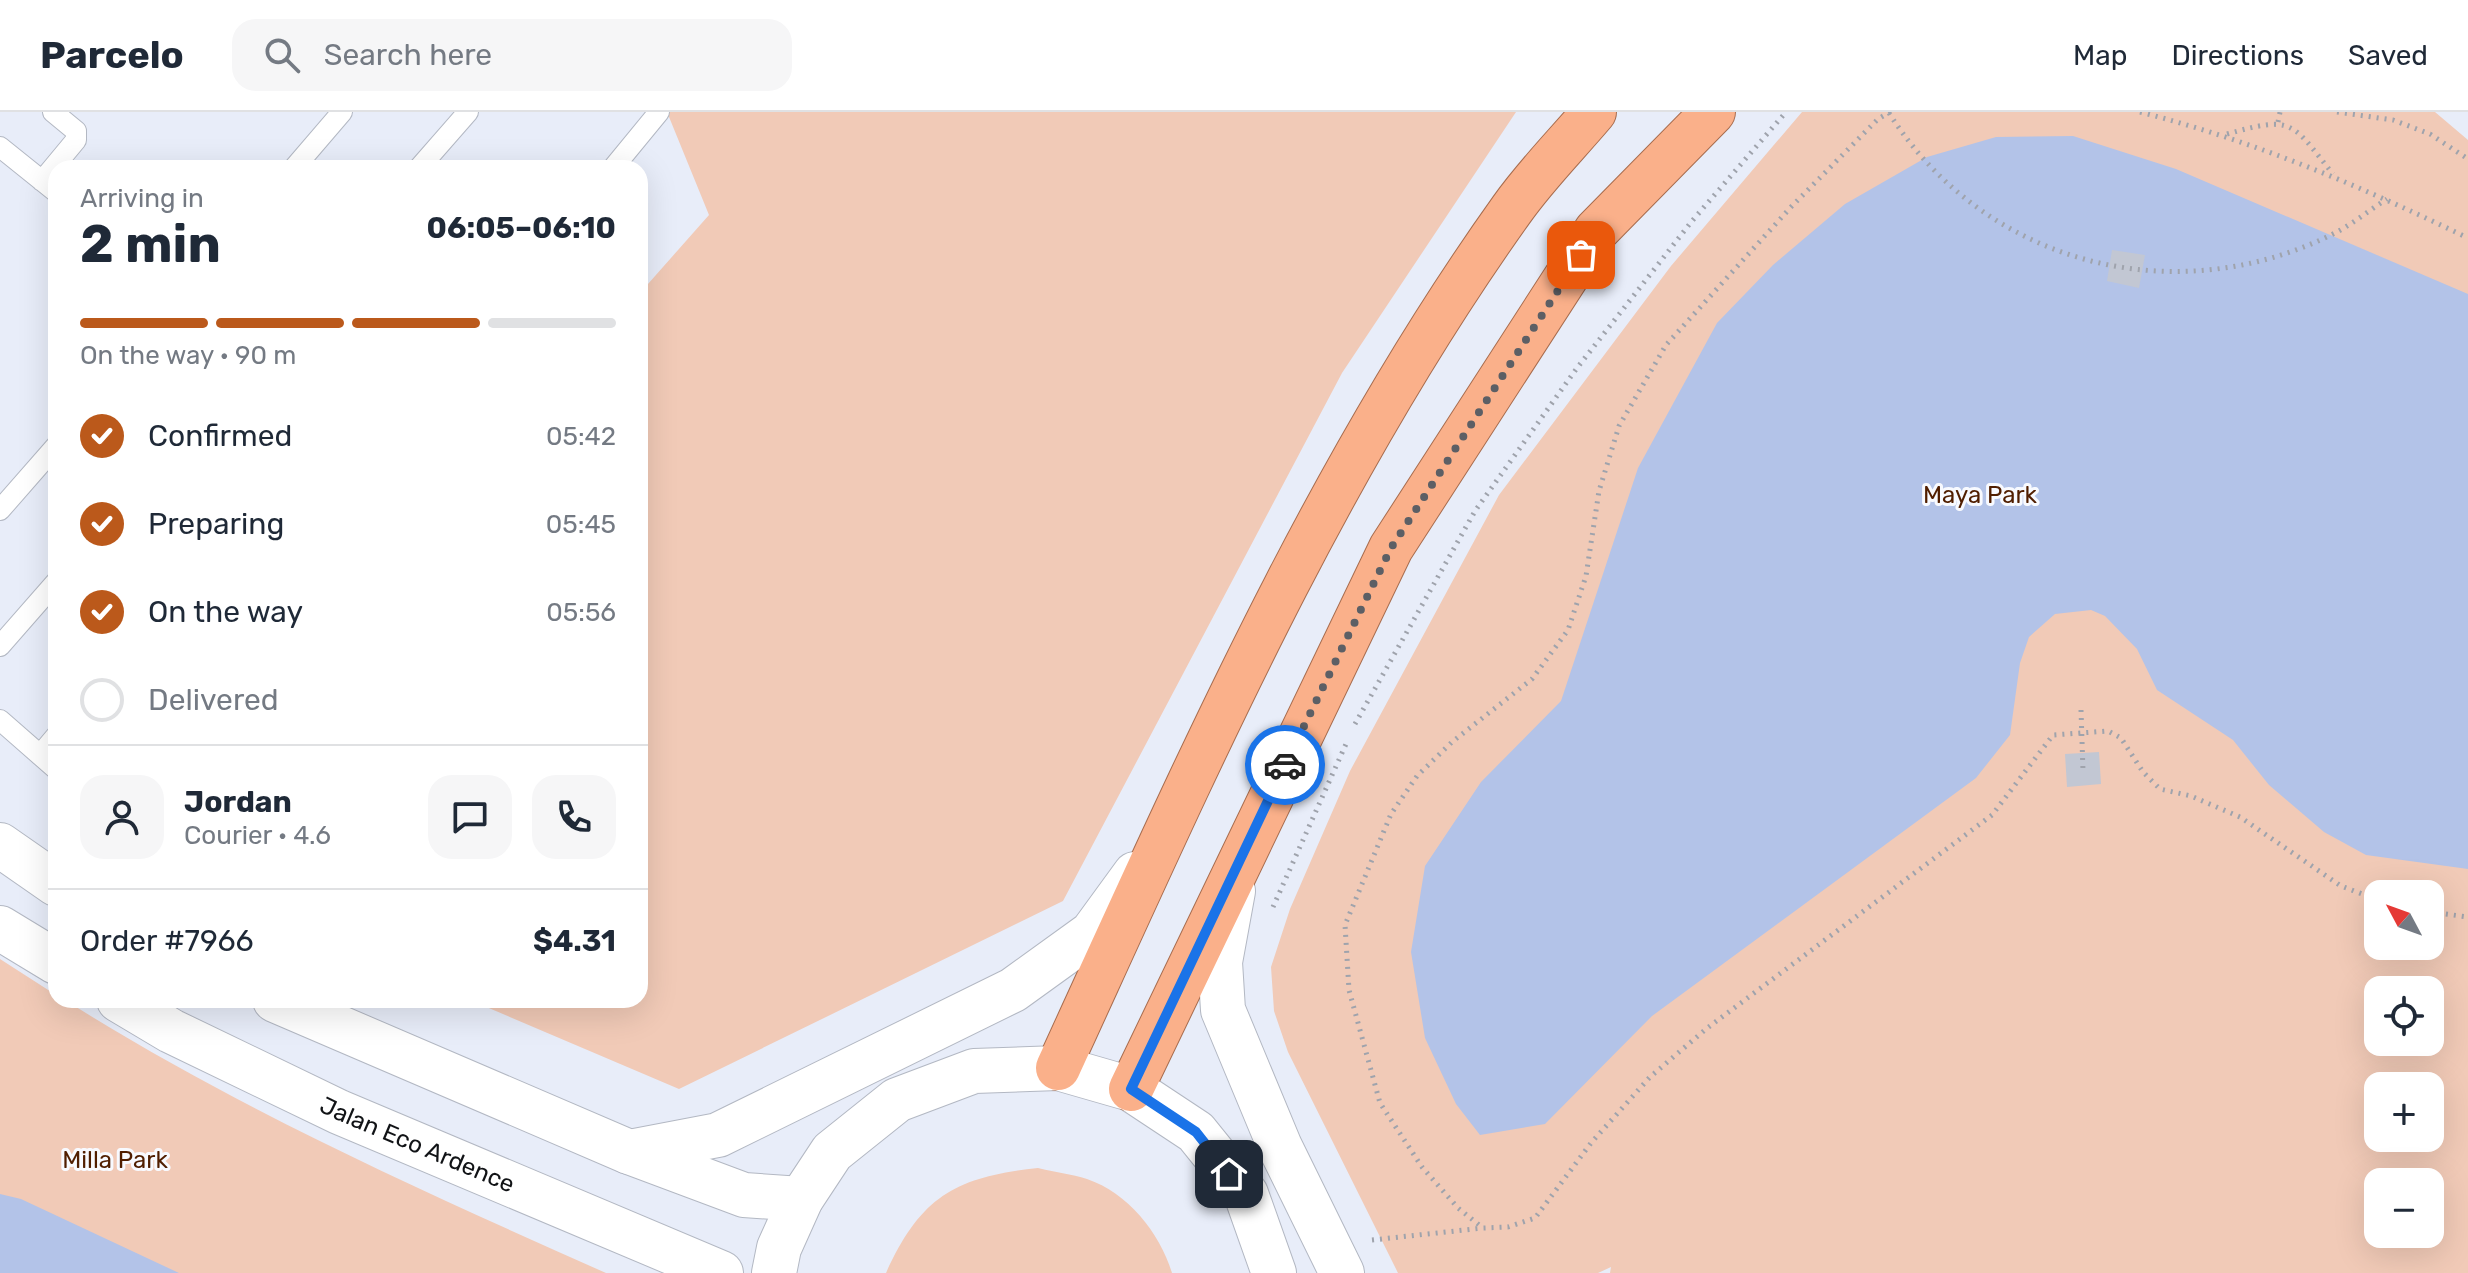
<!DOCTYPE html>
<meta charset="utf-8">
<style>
body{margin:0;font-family:Rubik,sans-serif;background:#f6f6f7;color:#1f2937;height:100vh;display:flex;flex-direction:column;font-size:30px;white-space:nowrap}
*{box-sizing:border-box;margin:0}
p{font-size:26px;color:#747a83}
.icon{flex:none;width:44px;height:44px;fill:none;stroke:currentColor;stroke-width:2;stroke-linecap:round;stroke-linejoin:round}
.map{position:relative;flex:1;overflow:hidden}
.sheet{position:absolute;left:48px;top:48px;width:600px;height:848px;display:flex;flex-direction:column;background:#fff;border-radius:24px;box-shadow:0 8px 32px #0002}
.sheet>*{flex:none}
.needle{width:52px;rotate:311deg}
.buttons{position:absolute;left:2364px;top:768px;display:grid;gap:16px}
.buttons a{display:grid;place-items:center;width:80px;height:80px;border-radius:16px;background:#fff;box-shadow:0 8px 32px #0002;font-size:40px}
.pin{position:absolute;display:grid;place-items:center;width:68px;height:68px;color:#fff;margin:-34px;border-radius:16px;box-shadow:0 4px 12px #0006}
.courier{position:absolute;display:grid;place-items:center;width:80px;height:80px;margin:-40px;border:6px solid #1a73e8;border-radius:50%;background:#fff;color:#222;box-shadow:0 2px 10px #0007}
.headline em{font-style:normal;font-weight:700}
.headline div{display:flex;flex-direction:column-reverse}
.headline{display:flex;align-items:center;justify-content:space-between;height:136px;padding:0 32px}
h1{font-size:52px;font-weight:700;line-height:60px}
.bar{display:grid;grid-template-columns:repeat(4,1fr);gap:12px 8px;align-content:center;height:96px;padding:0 32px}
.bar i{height:10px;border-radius:6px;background:#e0e1e3}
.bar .selected{background:#bb591b}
.bar p{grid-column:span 4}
.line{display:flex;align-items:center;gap:20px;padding:0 32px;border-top:2px solid #e0e1e3}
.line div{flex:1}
.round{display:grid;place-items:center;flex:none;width:84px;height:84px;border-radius:24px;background:#f6f6f7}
ol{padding:0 32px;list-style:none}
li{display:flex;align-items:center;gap:24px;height:88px}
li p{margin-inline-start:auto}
li .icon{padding:8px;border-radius:50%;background:#bb591b;color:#fff;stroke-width:4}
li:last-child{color:#747a83}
li i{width:44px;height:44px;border:4px solid #e0e1e3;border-radius:50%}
header{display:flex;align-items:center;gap:48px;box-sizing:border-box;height:112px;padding:0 40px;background:#fff;border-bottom:2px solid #e0e1e3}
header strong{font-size:38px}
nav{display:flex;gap:44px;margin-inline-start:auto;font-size:28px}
.search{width:560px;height:72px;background:#f6f6f7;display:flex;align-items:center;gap:20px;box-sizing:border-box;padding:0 28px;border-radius:24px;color:#747a83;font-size:30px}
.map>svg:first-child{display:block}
</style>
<header>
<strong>Parcelo</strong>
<div class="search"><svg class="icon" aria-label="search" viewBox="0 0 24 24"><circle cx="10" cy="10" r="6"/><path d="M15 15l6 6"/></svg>Search here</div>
<nav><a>Map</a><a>Directions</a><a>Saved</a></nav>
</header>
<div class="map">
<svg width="2468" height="1161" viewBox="0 0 2468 1161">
<rect width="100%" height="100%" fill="#e8edf9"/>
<path fill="#f1cab7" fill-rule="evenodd" d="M667 0H1516L1342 261 1063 789 679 977 470 888H640V181L709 103Z
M1802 0H2435L2468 28V1161H1610L1611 1155 1598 1161H1398L1288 940 1274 899 1271 855 1290 797 1350 659 1499 383 1671 154ZM2378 782H2430V834H2378ZM2378 878H2430V930H2378ZM2378 974H2430V1026H2378ZM2378 1070H2430V1122H2378Z
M0 847 56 883V888H65C236 996 422 1079 606 1161H0Z
M1038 1056C1054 1060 1072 1062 1087 1067 1128 1081 1160 1121 1172 1161H886C921 1084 956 1065 1038 1056Z"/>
<path fill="#b3c3e8" d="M2073 24 2176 57 2468 182V757L2366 743 2324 720 2269 673 2233 628 2157 578 2137 537 2105 504 2091 498 2055 502 2029 525 2020 551 2010 623 1976 666 1652 904 1545 1012 1480 1023 1456 992 1425 926 1411 840 1425 754 1481 670 1561 589 1638 356 1717 211 1773 153 1845 92 1927 45 1996 25Z
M0 1082 21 1087 179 1161H0Z"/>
<path fill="#c2c7d3" d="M2112 138 2145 143 2139 176 2107 169Z
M2099 640 2101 672 2067 675 2065 642Z"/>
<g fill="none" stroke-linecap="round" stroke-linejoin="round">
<defs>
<path id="service" d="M0 35 56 80
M294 56 342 0
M419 56 468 0
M613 56 659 0
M42 69 76 28V19L53 0
M0 398 56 334
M0 534 56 470
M0 608 56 657
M40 643 56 624"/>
<g id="tertiary">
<path d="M0 733 56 772"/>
<path d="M1233 779 1220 850 1223 898 1280 1035 1342 1161"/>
<path d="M0 816 56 850"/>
<path id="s1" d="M119 888 171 919 339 1000 721 1161"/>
<path d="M275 888 629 1040 744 1083 801 1087"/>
<path d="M629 1040 718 1023 1013 878 1092 821 1135 762"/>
<path d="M774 1161 779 1136 801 1087 832 1040 897 988 974 959 1058 956 1131 977 1196 1020 1246 1082 1274 1161"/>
</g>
<path id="trunk" d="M1058 956C1193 662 1323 361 1512 97 1536 63 1567 32 1594 0
M1131 977 1391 436 1596 119 1713 0"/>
</defs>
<use href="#service" stroke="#b3b8c3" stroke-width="22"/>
<use href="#tertiary" stroke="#b3b8c3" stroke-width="46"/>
<use href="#trunk" stroke="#a76c4e" stroke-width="46"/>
<path stroke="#9fa3ac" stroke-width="5" stroke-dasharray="2 6" stroke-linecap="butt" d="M1890 0 1878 7 1791 95 1666 233 1619 314 1599 379 1586 464 1568 518 1532 567 1452 630 1417 664 1391 702 1345 813 1349 878 1380 991 1422 1055 1458 1096 1483 1116 1508 1115 1535 1106 1591 1031 1650 965 1706 917 1992 703 2053 623 2108 619 2121 626 2143 660 2160 677 2191 684 2240 705 2341 774 2378 788
M2140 0C2257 30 2360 74 2468 126
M2337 0 2393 8 2430 22 2468 47
M1889 1C1984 151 2171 201 2331 123 2350 114 2368 99 2387 87
M2278 10 2280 0
M2227 22C2294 3 2291 10 2333 62
M2081 598 2083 659
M1355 612 1475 399 1577 256 1692 109 1786 0
M1273 795 1346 632
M2430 800 2468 805
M1372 1128 1483 1116"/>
<use href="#service" stroke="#fff" stroke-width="20"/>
<use href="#tertiary" stroke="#fff" stroke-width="44"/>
<use href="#trunk" stroke="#fab08a" stroke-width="44"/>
</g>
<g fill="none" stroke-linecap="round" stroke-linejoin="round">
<path stroke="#5c5f65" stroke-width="8" stroke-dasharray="0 14.4" d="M1285 653 1391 436 1581 143"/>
<path stroke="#1a73e8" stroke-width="10" d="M1229 1062 1196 1020 1131 977 1285 653"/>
</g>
<g text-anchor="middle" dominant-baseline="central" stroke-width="6" stroke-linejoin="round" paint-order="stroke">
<g font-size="24" fill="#501e00" stroke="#f8faff">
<text x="1980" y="383">Maya Park</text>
<text x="115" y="1048">Milla Park</text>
</g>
<g font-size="24" fill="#111316" stroke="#f8faff">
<text stroke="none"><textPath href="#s1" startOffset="332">Jalan Eco Ardence</textPath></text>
</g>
</g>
</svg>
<div class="buttons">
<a><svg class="needle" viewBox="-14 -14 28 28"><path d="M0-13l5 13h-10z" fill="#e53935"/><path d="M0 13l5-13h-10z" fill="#747a83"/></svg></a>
<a><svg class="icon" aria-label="locate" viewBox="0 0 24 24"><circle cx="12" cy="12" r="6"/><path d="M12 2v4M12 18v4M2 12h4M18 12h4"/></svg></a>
<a>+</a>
<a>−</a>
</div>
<div class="pin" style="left:1581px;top:143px;background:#ea580c"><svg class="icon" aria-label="bag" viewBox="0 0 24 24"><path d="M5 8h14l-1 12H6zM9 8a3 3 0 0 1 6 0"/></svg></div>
<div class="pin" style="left:1229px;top:1062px;background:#1f2937"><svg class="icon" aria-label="home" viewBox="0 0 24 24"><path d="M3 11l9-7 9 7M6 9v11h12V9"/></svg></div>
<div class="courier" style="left:1285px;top:653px"><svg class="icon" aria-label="car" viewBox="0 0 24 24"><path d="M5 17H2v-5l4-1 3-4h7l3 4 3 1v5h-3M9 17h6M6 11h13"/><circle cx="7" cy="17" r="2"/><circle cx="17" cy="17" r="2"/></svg></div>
<section class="sheet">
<div class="headline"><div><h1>2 min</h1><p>Arriving in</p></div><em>06:05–06:10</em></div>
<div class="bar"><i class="selected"></i><i class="selected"></i><i class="selected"></i><i></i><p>On the way · 90 m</p></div>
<ol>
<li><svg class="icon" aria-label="check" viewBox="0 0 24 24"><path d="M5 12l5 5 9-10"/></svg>Confirmed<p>05:42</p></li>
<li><svg class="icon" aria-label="check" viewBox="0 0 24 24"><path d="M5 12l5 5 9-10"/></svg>Preparing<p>05:45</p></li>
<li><svg class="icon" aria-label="check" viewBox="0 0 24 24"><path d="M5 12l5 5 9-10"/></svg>On the way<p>05:56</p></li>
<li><i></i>Delivered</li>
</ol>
<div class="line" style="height:144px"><a class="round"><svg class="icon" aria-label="person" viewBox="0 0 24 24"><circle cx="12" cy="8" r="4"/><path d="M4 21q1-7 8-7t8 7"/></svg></a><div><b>Jordan</b><p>Courier · 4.6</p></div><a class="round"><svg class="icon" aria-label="chat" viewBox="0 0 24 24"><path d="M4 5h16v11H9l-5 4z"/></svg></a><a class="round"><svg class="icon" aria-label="phone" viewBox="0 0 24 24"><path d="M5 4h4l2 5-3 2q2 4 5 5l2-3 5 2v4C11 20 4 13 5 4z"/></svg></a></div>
<div class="line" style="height:104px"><div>Order #7966</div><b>$4.31</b></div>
</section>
</div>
